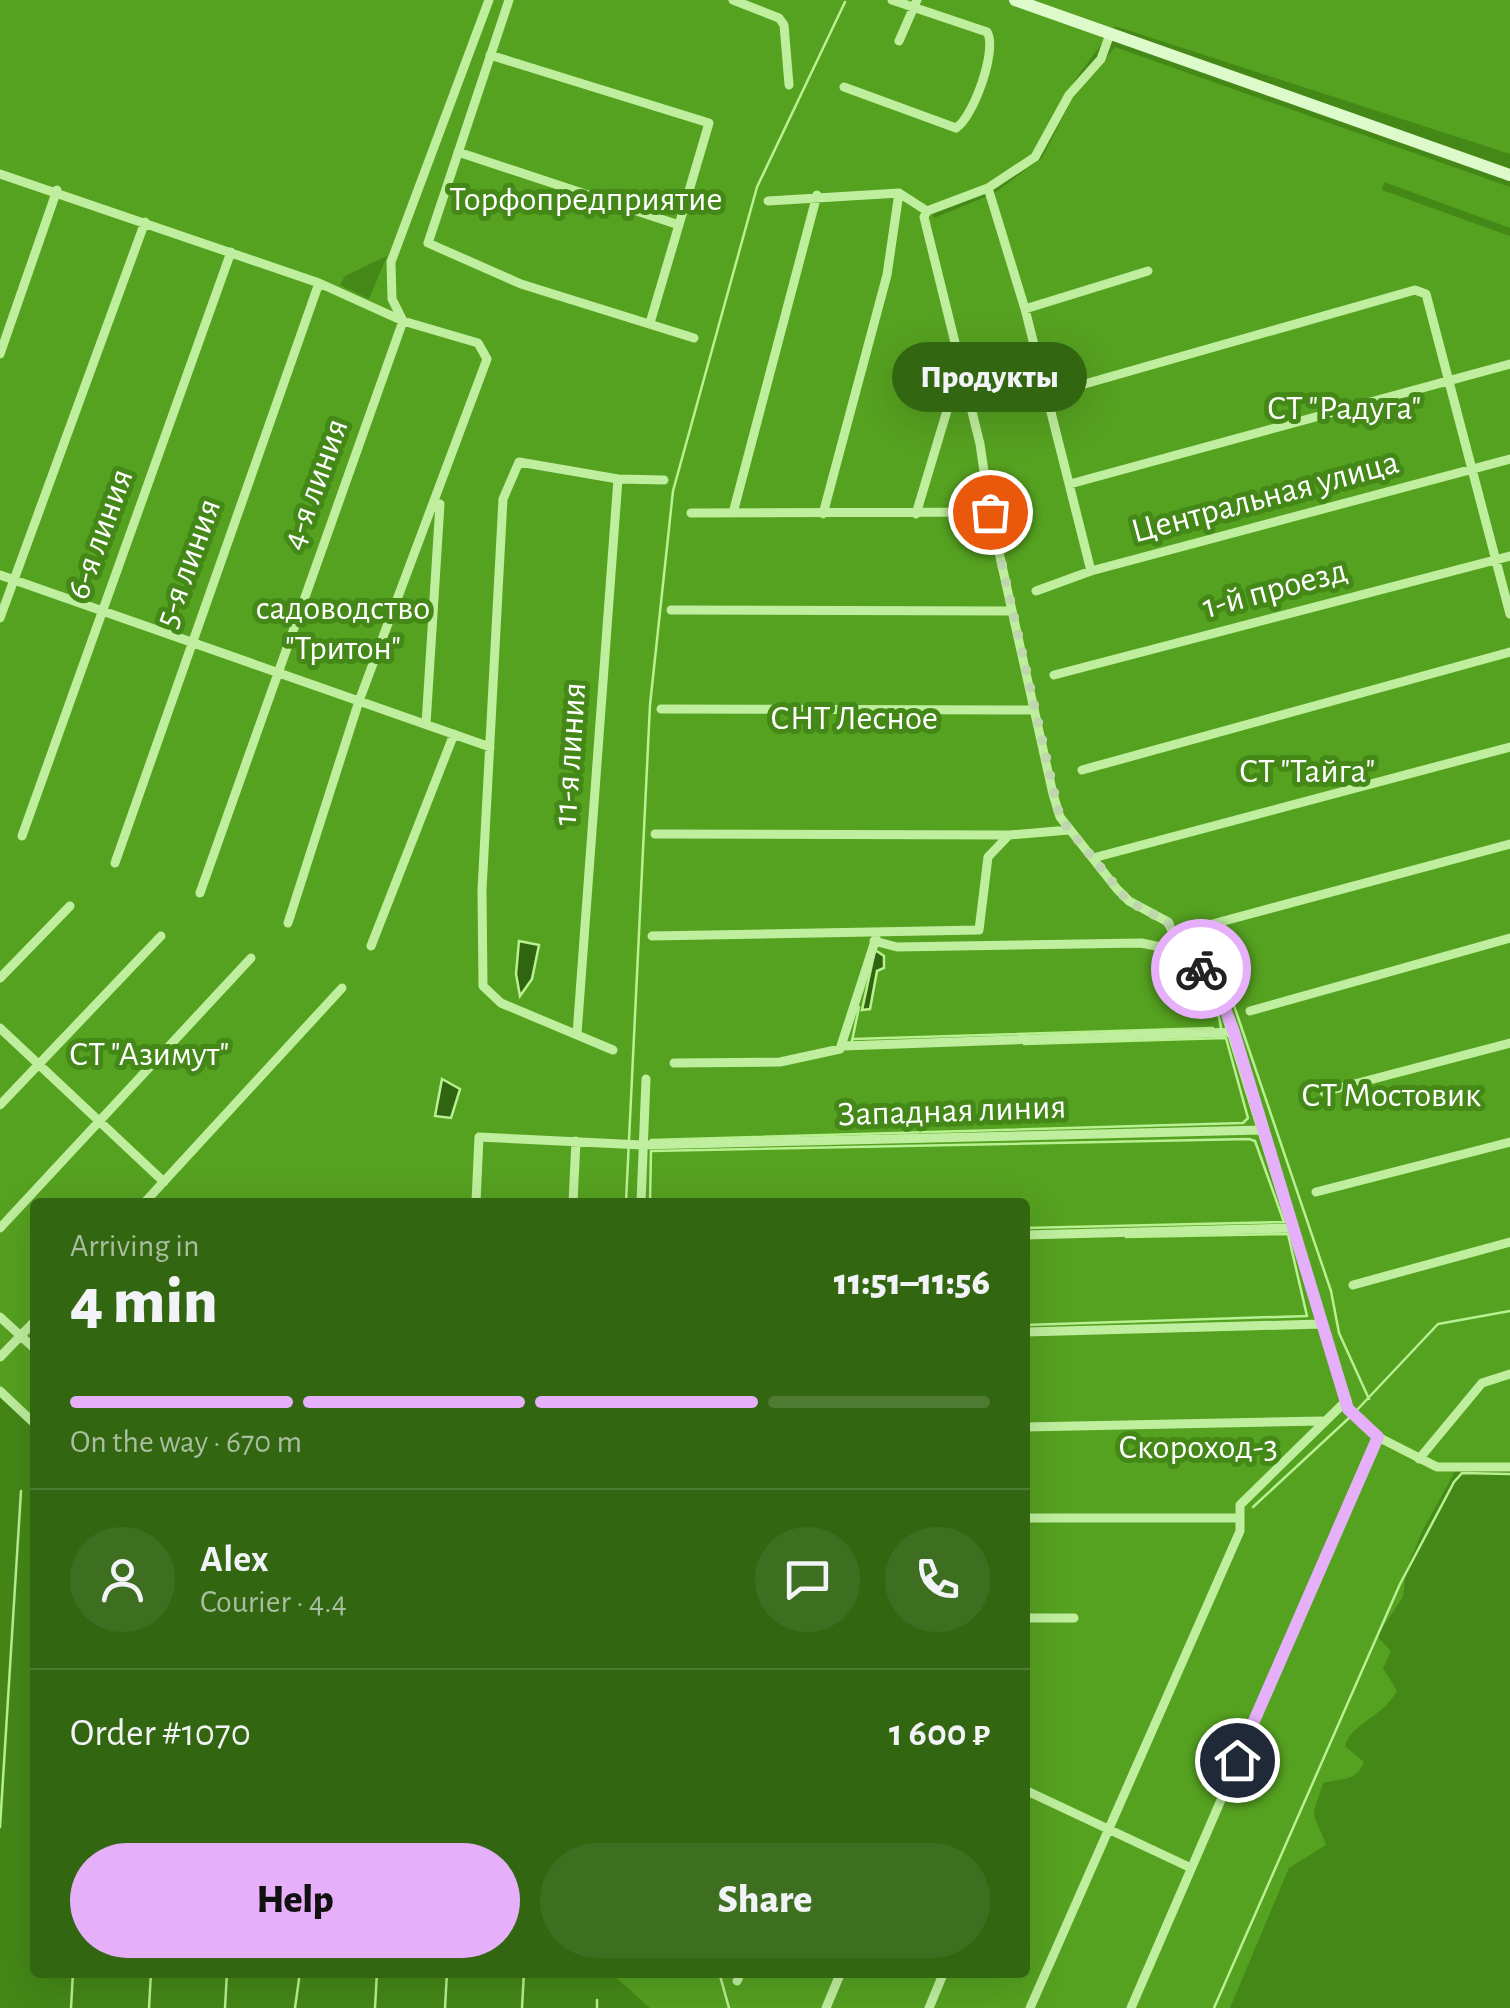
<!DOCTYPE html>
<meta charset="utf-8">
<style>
body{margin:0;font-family:"Alegreya Sans",sans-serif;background:#3e6e1f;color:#f1f3f6;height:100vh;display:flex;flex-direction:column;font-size:38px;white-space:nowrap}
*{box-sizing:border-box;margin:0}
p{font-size:32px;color:#a9bd9f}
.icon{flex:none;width:55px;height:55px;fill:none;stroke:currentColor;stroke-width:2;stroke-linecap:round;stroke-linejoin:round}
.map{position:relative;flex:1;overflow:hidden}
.sheet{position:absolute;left:30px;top:1198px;width:1000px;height:780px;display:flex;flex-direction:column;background:#361;border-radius:10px;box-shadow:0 10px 40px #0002}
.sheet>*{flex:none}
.pin{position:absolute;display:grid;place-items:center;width:85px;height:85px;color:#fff;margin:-42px;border:5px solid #fff;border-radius:50%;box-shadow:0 2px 10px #0007}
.courier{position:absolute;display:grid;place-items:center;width:100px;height:100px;margin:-50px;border:8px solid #e5affa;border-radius:50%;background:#fff;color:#222;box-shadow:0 2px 12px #0007}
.bubble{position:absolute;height:70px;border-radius:35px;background:#361;box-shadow:0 10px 40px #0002;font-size:32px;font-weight:800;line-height:70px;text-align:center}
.summary em{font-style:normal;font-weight:800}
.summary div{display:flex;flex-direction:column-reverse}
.summary{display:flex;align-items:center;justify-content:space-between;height:170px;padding:0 40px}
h1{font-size:65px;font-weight:800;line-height:75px}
.bar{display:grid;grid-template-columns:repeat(4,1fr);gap:15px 10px;align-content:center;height:120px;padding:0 40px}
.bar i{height:12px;border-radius:8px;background:#4e7a31}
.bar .current{background:#e5affa}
.bar p{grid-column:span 4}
.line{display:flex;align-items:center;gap:25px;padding:0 40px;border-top:2px solid #4e7a31}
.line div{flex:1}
.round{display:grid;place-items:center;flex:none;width:105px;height:105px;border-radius:52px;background:#3e6e1f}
.primary-button{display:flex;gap:20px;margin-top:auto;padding:20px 40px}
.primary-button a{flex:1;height:115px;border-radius:60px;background:#e5affa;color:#111;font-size:40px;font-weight:800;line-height:115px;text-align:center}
.primary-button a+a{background:#3e6e1f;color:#f1f3f6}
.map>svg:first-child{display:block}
</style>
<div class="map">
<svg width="1510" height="2008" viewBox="0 0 1510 2008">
<rect width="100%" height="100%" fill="#448817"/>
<path fill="#55a120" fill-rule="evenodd" d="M0 0H1510V154L1115 26 1074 81 1034 153 980 188 930 208 934 218 993 194 1042 158 1072 99 1115 47 1510 187V228L1384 182 1382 190 1510 236V1464H1459L1422 1532 1406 1570 1403 1597 1377 1636 1391 1651 1383 1668 1397 1691C1382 1718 1351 1723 1345 1746L1364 1762C1356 1782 1342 1778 1323 1783 1310 1826 1311 1804 1326 1845L1289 1868 1230 2008H650L611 1973 1025 1972V1202H35V1424L0 1391ZM387 256 369 299 340 285 345 276Z"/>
<path fill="#30650f" stroke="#b9f091" stroke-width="2.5" d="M519 941 539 945 532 979 520 996 516 974Z
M875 950 884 956V968L877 971 870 1009 862 1010Z
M442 1079 460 1089 451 1118 435 1116Z"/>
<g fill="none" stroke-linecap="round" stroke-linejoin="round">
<path stroke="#b9f091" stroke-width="2.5" d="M1183 930 1200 945 1227 985 1331 1291 1339 1333 1369 1399
M1157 951C1195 966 1215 987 1221 1028
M853 1039 1213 1028
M852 1041 859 1007
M651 1140 1243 1123 1248 1118 1226 1038 1024 1044
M626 1202 650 705 673 491 757 187 845 2
M650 1202 651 1151 1249 1139 1255 1141 1284 1222 1025 1228
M1025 1325 1307 1316 1288 1234 1126 1237
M1356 1411 1438 1324 1510 1311
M1253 1507 1349 1418
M0 1827 21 1491
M719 1972 729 2008
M71 2008 73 1972
M149 2008 151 1972
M225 2008 227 1972
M295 2008 300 1972
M375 2008 377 1972
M445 2008 447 1972
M522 2008 524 1972
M597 2008V2000
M1214 2008 1400 1584 1454 1482 1462 1473 1510 1474"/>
<path stroke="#bfee9e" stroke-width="9" d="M509 0 428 243 521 284 694 338
M733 0 779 18 784 25 789 85
M1110 34 1101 59 1069 95 1035 157 988 188 927 211 924 217 980 444 990 512 1053 794 1060 817 1117 889 1129 901 1168 922 1181 951 1204 971 1219 993 1348 1409 1378 1437 1437 1467H1510
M899 41 917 0
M490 55 709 123 650 323
M844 87 956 128C973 118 998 49 987 32L892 0
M458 152 676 224
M0 174 319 283 403 321 478 343 487 359 359 701 288 923
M988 188 1025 309 1091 571
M768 201 899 193 927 211
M1025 309 1148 271
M0 354 57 190
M1046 395 1415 290 1426 294 1510 614
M1070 484 1510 364
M691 513 990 512
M733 513 817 195
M823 514 887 275 899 193
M916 514 961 364
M0 575 490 747
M1036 591 1091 571 1510 459
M671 610 1011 611
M0 618 145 222
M1054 675 1510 556
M661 709 1034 710
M426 724 440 504
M1082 770 1510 652
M655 834 1009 835 1069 830
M22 836 231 252
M1093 858 1510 747
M115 863 319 283
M200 893 403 321 392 299 391 262 489 0
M1205 926 1510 844
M652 936 979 930 988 857 1009 835
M874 941 897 947 1141 943 1181 951
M371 946 454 734
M0 978 70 906
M1250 1011 1510 938
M0 1028 164 1182
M577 1034 618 479
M843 1046 1234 1032
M613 1050 501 1003 483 986 482 890 503 499 519 462 618 479 664 480
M674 1063 780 1062 840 1049 876 938
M1324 1092 1510 1043
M0 1105 161 936
M1316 1192 1510 1142
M145 1202 342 988
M476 1202 479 1137 642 1145 1262 1130
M573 1202 576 1141
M641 1202 646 1079
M0 1228 251 958
M1025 1235 1293 1228
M1353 1285 1510 1242
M0 1317 35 1349
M1025 1332 1322 1324
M0 1357 35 1321
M0 1391 35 1424
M1025 1427 1322 1421
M1419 1459 1482 1383 1510 1374
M1025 1518H1238
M1025 1618H1074
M1025 1790 1189 1867
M737 1981 741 1972
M826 2008 841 1972
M929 2008 944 1972
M1030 2008 1240 1531V1505L1347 1400
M1131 2008 1378 1437"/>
<path stroke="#ddfacb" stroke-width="12" d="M1015 0 1510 175"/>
</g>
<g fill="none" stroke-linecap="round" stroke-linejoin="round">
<path stroke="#bed5ae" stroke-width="10" stroke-dasharray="0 18" d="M990 512 1060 818 1128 901 1168 922 1181 951 1201 969"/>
<path stroke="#e5affa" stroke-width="12" d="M1201 969 1219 993 1234 1032 1348 1409 1378 1437 1237 1760"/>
</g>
<g text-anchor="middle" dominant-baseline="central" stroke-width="10" stroke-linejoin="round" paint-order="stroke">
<g font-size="35" fill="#fff" stroke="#448817">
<text x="586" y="199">Торфопредприятие</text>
<text x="1344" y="408">СТ "Радуга"</text>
<text x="343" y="608">садоводство<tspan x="343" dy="40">"Тритон"</tspan></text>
<text x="854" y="718">СНТ Лесное</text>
<text x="1307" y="771">СТ "Тайга"</text>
<text x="149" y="1054">СТ "Азимут"</text>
<text x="1391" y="1095">СТ Мостовик</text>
<text x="1198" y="1447">Скороход-3</text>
</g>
<g font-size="35" fill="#fff" stroke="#448817">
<text transform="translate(315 484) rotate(-70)">4-я линия</text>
<text transform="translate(1265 497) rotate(-15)">Центральная улица</text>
<text transform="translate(100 534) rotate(-70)">6-я линия</text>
<text transform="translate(188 563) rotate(-70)">5-я линия</text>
<text transform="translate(1275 589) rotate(-15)">1-й проезд</text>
<text transform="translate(570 754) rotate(-86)">11-я линия</text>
<text transform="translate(952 1111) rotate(-2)">Западная линия</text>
</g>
</g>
</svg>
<div class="pin" style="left:990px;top:512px;background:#ea580c"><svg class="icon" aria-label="bag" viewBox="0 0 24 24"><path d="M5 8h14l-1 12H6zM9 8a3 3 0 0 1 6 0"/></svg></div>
<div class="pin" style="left:1237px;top:1760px;background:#1f2937"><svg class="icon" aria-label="home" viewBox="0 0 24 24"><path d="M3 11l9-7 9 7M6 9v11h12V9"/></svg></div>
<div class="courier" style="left:1201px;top:969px"><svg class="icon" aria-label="bike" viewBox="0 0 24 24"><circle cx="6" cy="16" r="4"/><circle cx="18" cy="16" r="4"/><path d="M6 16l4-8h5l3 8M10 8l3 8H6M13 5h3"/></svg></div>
<div class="bubble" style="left:892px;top:342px;width:195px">Продукты</div>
<section class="sheet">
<div class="summary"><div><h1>4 min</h1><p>Arriving in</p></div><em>11:51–11:56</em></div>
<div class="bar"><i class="current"></i><i class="current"></i><i class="current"></i><i></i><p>On the way · 670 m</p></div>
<div class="line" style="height:180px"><a class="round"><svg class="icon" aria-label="person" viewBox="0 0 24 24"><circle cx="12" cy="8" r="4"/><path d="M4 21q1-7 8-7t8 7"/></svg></a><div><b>Alex</b><p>Courier · 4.4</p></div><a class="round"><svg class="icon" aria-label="chat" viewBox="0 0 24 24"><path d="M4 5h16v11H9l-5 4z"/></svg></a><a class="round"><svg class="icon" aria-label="phone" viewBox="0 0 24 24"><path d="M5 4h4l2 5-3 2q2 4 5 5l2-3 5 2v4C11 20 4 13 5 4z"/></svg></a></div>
<div class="line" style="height:130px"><div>Order #1070</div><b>1 600 ₽</b></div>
<div class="primary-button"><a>Help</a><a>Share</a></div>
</section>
</div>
